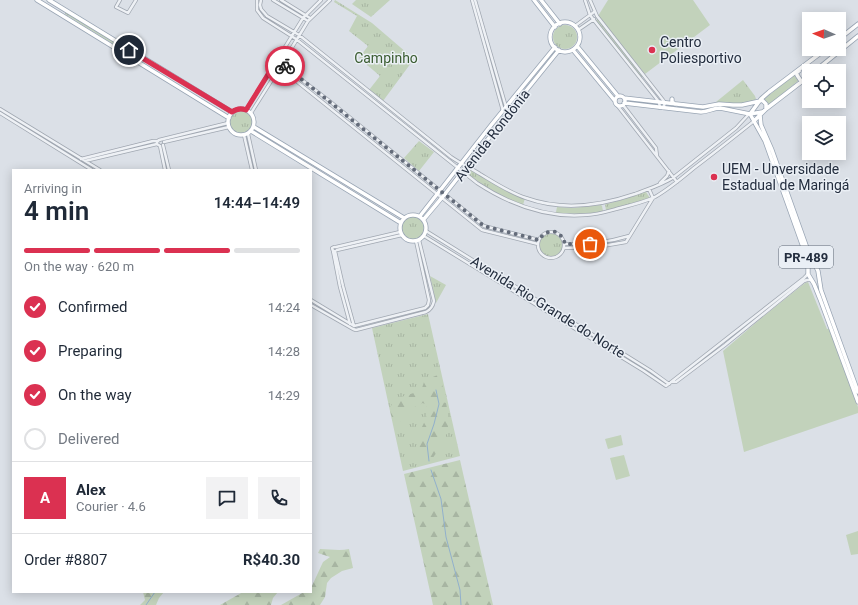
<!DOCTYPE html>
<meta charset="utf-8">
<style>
body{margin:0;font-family:Roboto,sans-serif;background:#f2f2f3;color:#1f2937;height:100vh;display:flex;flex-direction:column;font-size:15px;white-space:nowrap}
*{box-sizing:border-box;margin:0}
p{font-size:13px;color:#747a83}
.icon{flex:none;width:22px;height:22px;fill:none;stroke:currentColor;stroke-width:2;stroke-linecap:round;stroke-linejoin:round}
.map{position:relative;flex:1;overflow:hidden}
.side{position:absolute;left:12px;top:169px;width:300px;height:424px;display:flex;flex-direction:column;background:#fff;border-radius:0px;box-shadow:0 2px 10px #0003}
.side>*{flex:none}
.needle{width:26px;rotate:272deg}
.buttons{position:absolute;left:802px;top:12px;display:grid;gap:8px}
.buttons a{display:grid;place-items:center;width:44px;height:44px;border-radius:0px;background:#fff;box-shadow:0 2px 10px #0003;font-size:20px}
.pin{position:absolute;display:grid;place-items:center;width:34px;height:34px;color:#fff;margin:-17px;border:2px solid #fff;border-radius:50%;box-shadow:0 1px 4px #0007}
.courier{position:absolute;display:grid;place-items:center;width:40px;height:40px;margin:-20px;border:3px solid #db3151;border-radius:50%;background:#fff;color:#222;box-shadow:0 1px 5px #0007}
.overview em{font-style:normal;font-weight:600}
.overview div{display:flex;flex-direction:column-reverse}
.overview{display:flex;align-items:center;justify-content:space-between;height:68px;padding:0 12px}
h1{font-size:26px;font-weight:600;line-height:30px}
.bar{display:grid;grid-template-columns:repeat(4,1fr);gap:6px 4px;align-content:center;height:48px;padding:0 12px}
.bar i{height:5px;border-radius:3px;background:#e0e1e3}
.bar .selected{background:#db3151}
.bar p{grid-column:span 4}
.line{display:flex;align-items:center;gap:10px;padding:0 12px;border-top:1px solid #e0e1e3}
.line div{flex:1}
.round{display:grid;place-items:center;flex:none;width:42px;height:42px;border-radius:0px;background:#f2f2f3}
ol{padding:0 12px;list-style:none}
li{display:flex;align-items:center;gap:12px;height:44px}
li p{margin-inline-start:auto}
li .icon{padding:4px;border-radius:50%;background:#db3151;color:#fff;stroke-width:4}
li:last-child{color:#747a83}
li i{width:22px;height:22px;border:2px solid #e0e1e3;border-radius:50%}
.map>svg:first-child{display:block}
</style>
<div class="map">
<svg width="858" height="605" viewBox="0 0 858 605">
<defs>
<pattern id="grass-tufts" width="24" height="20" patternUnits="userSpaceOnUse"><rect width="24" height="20" fill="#c2d2bb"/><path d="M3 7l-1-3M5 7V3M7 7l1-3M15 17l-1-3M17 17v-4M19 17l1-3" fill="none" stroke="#a7b5a2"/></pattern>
<pattern id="forest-firs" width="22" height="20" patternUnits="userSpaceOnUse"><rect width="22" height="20" fill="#c2d2bb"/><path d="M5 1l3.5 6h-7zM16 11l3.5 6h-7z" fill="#a7b5a2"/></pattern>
</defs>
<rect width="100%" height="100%" fill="#dbe0e7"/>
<path fill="url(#grass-tufts)" d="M335 0 372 23 414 59 383 101 369 90 380 76 359 58 368 46 349 31 357 16 334 2Z
M356 0H390L371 17 352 4Z
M65 12H66L140 58V59L139 60 65 14Z
M597 19H599L642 76V77H640L596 21Z
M553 37a12 12 0 1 1 24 0a12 12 0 1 1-24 0Z
M794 75 798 81 768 106 767 102 763 100Z
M743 80 755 96 756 99 755 100 743 104 716 102Z
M230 122a11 11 0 1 1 22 0a11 11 0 1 1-22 0Z
M419 141 434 152 419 171 404 158Z
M467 168 506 191 525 198 523 205C500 196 485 187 466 173L465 171Z
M645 191 646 192 650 198 623 207 607 211 606 210 605 205 606 204 625 199Z
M601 205 602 206 603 211 601 212 584 214 556 213V212L557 207 573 208Z
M401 228a12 12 0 1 1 24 0a12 12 0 1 1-24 0Z
M539 245a12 12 0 1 1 24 0a12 12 0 1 1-24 0Z
M430 276 446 285 436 303Z
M428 314 460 456 403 471 372 328Z"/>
<path fill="url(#forest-firs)" d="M440 374C441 379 444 390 443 395 443 398 442 400 442 402L446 403 448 413V427L447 433 443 439 442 445 432 459 426 461 422 460C420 453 418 442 419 435 422 422 430 420 426 404L422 403 419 406 409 408 404 419 399 422 394 421 391 415 390 408 392 404 404 396 417 392 422 388 424 382 428 379Z
M460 460 493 605H433L404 474Z
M320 549C330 549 339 551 349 549L353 568 342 571 331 578 327 583 325 597 320 605H281L304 592H311V588L323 562 330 557 318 553Z
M143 592H164L159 598 156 605H140L145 600Z
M243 592H278L273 598 271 605H220Z"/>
<path fill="#c2d2bb" d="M608 0H693L710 25 645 74 598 16Z
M808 282 827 329H829L858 407V413L744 452 723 351 765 315 805 283Z
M621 435 623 445 608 449 605 439Z
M624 455 630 476 616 480 610 458Z
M858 531V554L851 555 846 535Z"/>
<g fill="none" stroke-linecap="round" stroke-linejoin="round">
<path stroke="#91b0cc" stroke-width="1" d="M429 461 427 444 434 424 439 404 436 390
M431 470 441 499 446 537 460 590 461 605
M146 605 155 592"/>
<defs>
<path id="minor" d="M120 0 116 7 128 13 136 0
M257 0V10L263 18 296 39 477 183C509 204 546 218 585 215 597 215 609 211 620 208 632 205 644 202 655 197 669 189 682 178 694 168 714 153 734 137 754 121
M261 0 260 5 261 9 267 16 299 35 451 157C461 164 471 168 480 174 495 183 510 193 526 198 562 211 600 206 635 194 648 189 662 185 674 177L736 128 749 114
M273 0 308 21
M281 0 310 18
M472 0 503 111
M475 0 506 107
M585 0 590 15 593 19 656 98 659 102 660 108
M590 0 597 16 663 100 665 103 663 108
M575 26 594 12
M578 30 594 19
M277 61 327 99 484 226 539 240
M275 64 482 230 538 244
M617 105 677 182
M623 105 656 148 657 156
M0 109 100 170
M246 110 303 18 321 0
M0 113 92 170
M251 113 282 64 308 21 330 0
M248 134 256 170
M244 135 252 170
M164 142 229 127
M163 145 169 170
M81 159 153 141H158
M85 161 157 144
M165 170 160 146 157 144V142L159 140 228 123
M660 183 667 176 669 171
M649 189 653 198
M426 231 651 371 669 384
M538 245a13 13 0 1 1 26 0a13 13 0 1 1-26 0Z
M424 236 644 371 666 386 804 278 808 274
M565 244C589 244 606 243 629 236
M564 248 597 247 626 242 653 198
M337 250 402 235
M333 251 340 287 350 324
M333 251 332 248 334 247H336L400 232
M335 251 343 286 354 326
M311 300 354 326 425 308 428 305 429 300 416 241
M311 305 353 329 356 330 426 312C430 310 433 306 434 301L419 240
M671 382H676L725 345 804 281 807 280H811"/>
<path id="major" d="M37 0 229 118
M49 0 232 112
M534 0 555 27
M541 0 560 24
M550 37a15 15 0 1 1 30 0a15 15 0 1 1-30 0Z
M839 39 858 24
M577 46 618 96
M573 50 615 101
M799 71 797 72V75L801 81
M815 71 858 36
M615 101a5 5 0 1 1 10 0a5 5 0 1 1-10 0Z
M624 98 703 107 719 104 733 105H742L760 101
M672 99V102L675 104
M761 99 766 104V109
M624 103 701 112C708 112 713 108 720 108L750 114 762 112
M228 122a13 13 0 1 1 26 0a13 13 0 1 1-26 0Z
M750 114 765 141 808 261V274L814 284 820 299 858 402
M750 114 761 99 769 92 826 49
M760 115 761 125 772 150 807 248 818 271 821 290 858 392
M754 121 766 109 809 76
M254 127 404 218
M251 131 401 223
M400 228a13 13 0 1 1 26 0a13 13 0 1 1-26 0Z
M420 216 492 124 555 47
M424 219 445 194 521 97 559 50"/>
</defs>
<use href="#minor" stroke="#a0a7b1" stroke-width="4"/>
<use href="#major" stroke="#99a5b4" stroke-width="5"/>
<use href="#minor" stroke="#eef1f5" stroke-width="2.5"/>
<use href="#major" stroke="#fff" stroke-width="3.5"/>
</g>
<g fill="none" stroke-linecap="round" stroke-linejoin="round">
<path stroke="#646c7a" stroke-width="4" stroke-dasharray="0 7.2" d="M285 66 484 226 539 240C547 227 561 229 565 244H590"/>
<path stroke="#db3151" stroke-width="5" d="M129 50 232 112C236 109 241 108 246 110L277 60 285 66"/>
</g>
<g fill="#db3151" stroke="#eaeff5" stroke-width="1.5">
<circle cx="652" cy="50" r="4"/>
<circle cx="714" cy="177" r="4"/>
</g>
<g text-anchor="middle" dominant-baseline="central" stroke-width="3" stroke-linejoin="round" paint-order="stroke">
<rect fill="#eaeff5" stroke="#5f6876" stroke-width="1" x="779" y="246" width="54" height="22" rx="3"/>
<g font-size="13" font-weight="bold" fill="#242e3f">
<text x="806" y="257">PR-489</text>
</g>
<g font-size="14" fill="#242e3f" stroke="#eaeff5" text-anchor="start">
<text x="660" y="42">Centro<tspan x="660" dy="16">Poliesportivo</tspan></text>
<text x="722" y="169">UEM - Unversidade<tspan x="722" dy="16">Estadual de Maringá</tspan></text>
</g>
<g font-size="14" fill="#3a5c30" stroke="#eaeff5">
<text x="386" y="58">Campinho</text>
</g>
<g font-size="14" fill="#242e3f" stroke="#eaeff5">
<text transform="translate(492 135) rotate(-52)">Avenida Rondônia</text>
<text transform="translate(548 307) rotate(32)">Avenida Rio Grande do Norte</text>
</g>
</g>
</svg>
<div class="buttons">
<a><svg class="needle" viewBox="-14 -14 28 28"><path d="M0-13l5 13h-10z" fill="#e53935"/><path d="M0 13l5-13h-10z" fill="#747a83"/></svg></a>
<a><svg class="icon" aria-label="locate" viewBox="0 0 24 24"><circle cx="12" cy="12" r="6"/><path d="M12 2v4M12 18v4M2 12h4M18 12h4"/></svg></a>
<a><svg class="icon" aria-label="layers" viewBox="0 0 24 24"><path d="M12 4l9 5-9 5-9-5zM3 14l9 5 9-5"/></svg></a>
</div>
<div class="pin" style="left:590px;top:244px;background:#ea580c"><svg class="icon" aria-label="bag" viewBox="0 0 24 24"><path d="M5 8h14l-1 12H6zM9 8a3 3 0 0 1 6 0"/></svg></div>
<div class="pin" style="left:129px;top:50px;background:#1f2937"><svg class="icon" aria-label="home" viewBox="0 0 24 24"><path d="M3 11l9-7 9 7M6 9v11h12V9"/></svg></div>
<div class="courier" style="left:285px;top:66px"><svg class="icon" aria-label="bike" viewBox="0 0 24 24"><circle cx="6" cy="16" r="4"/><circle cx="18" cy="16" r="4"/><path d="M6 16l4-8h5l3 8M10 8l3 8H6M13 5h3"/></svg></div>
<section class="side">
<div class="overview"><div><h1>4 min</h1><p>Arriving in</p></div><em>14:44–14:49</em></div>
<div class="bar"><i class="selected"></i><i class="selected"></i><i class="selected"></i><i></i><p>On the way · 620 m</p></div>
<ol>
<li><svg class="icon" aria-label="check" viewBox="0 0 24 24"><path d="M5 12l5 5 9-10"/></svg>Confirmed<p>14:24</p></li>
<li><svg class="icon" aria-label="check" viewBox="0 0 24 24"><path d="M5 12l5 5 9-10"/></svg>Preparing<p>14:28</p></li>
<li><svg class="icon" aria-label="check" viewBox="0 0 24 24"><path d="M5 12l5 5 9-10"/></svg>On the way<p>14:29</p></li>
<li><i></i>Delivered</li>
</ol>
<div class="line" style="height:72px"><b class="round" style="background:#db3151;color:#fff">A</b><div><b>Alex</b><p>Courier · 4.6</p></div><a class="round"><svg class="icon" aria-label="chat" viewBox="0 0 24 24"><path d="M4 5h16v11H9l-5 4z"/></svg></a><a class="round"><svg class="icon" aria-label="phone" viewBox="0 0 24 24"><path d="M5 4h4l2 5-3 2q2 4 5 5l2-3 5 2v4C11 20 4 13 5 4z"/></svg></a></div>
<div class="line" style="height:52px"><div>Order #8807</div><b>R$40.30</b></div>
</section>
</div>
